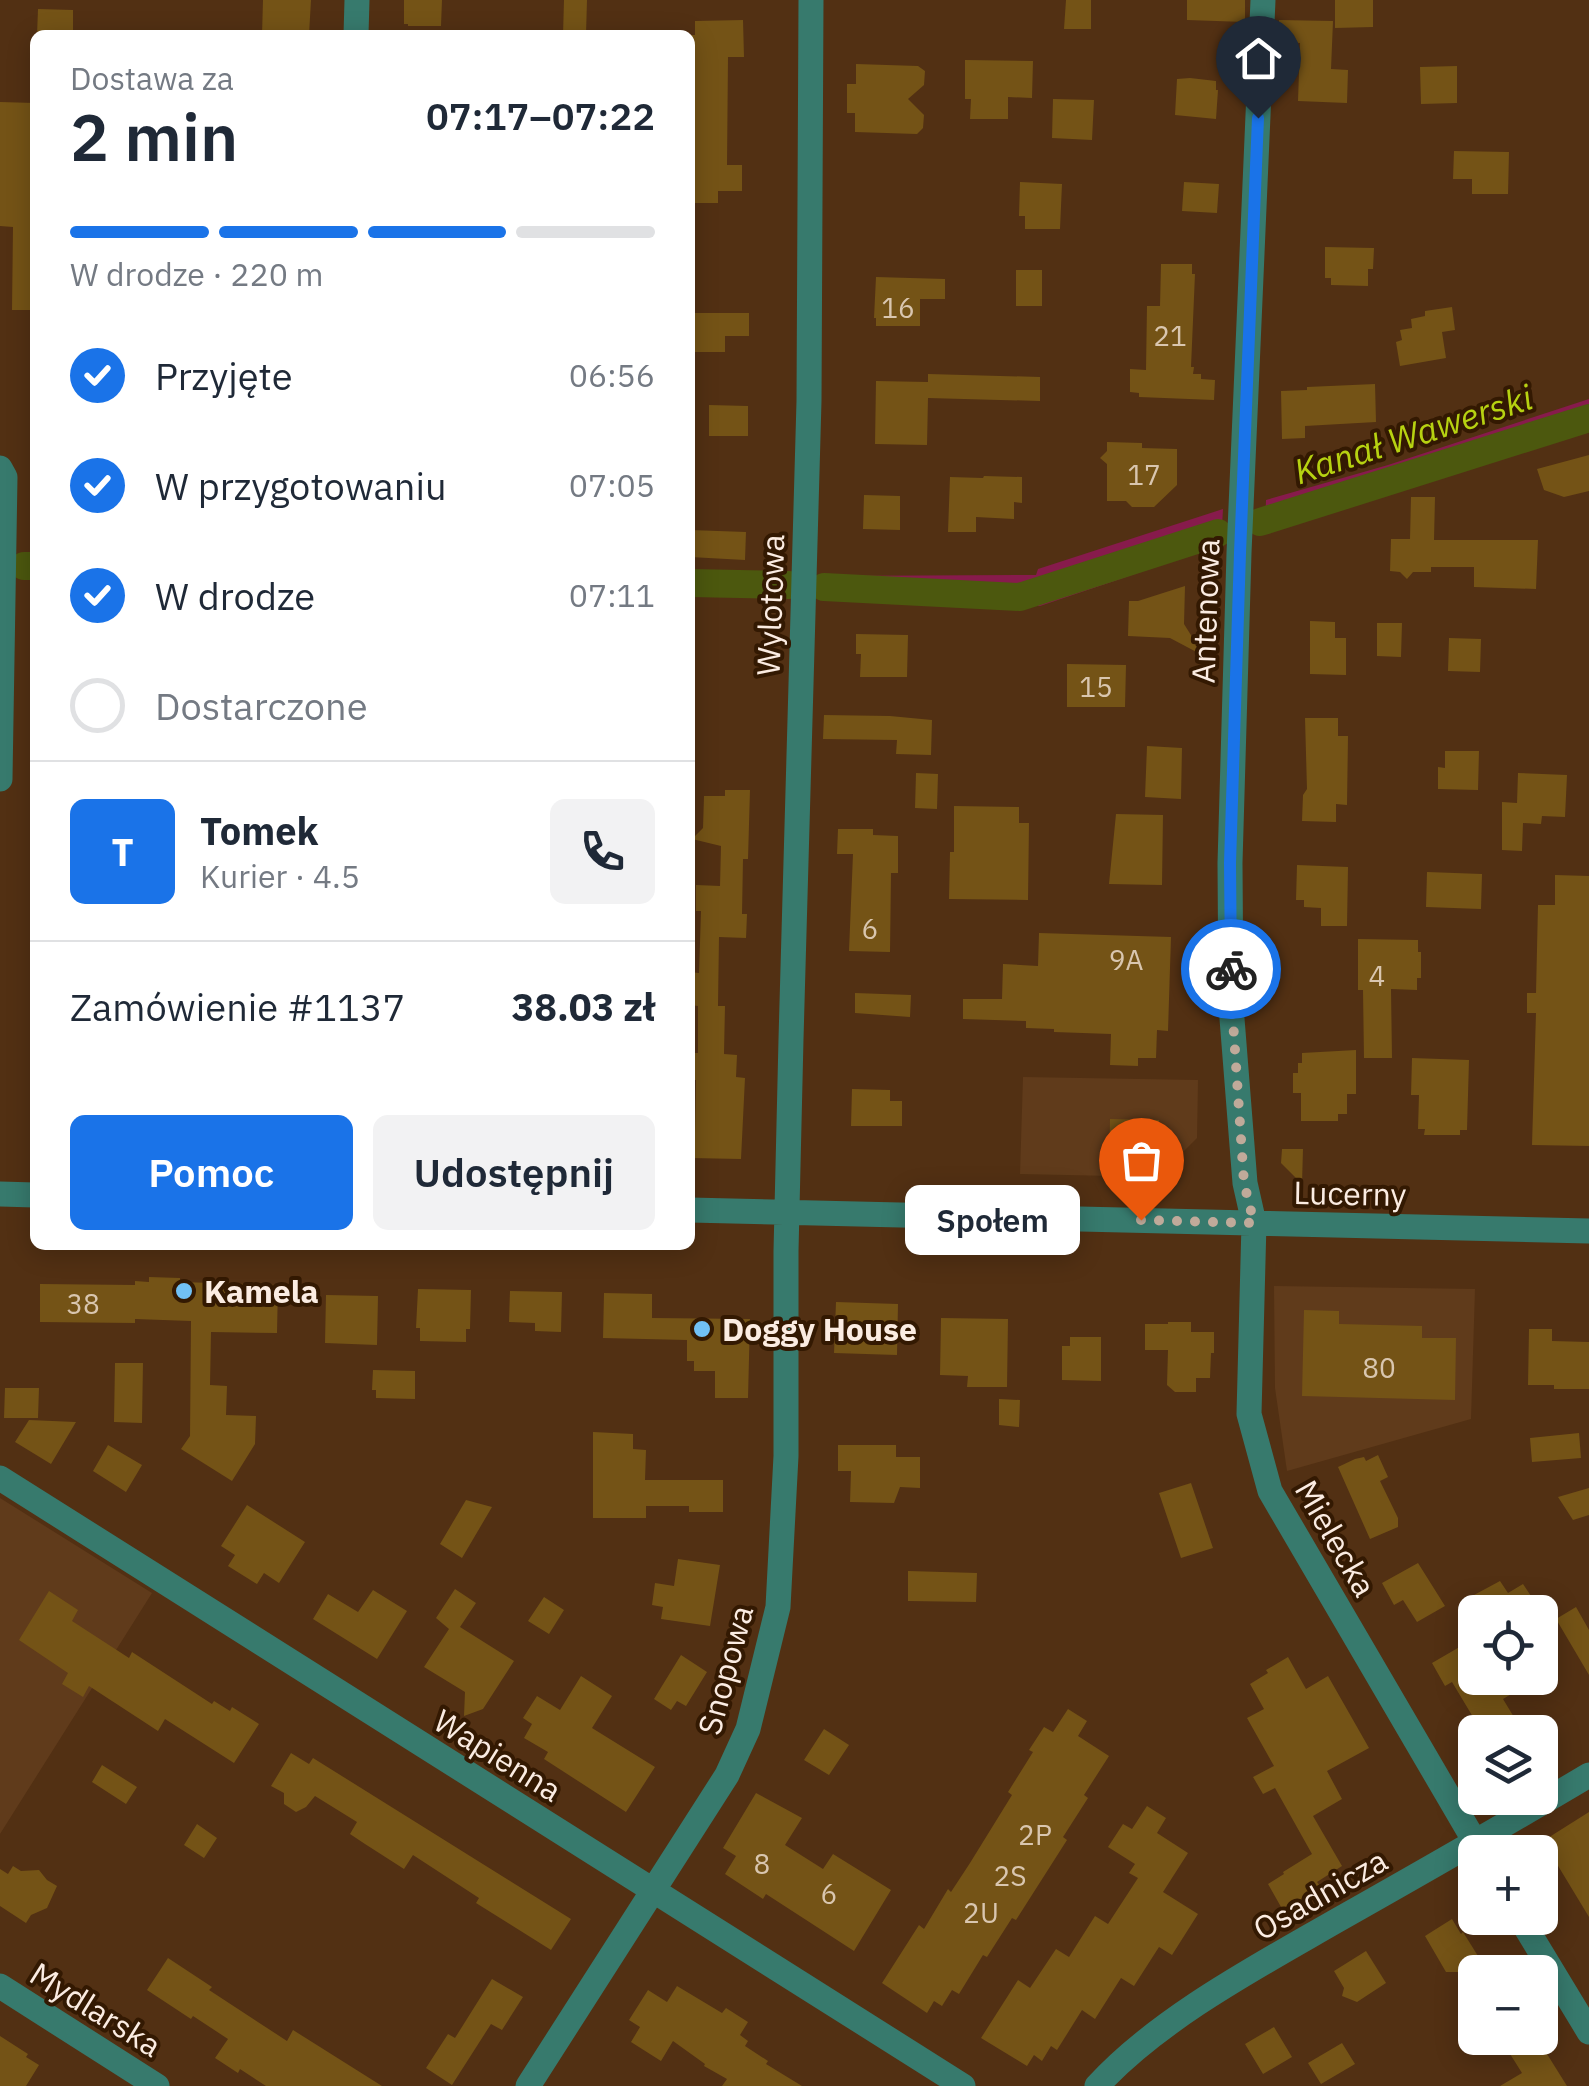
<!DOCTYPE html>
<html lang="pl">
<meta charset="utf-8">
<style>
body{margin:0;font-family:"IBM Plex Sans",sans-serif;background:#f2f2f3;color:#1f2937;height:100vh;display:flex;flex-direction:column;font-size:38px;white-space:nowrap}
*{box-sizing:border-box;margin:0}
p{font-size:32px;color:#747a83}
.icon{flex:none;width:55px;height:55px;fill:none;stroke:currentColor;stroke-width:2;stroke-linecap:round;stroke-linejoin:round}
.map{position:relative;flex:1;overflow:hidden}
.side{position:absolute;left:30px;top:30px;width:665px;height:1220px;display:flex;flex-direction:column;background:#fff;border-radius:15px;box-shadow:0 5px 25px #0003}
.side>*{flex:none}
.tools{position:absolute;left:1458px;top:1595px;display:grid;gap:20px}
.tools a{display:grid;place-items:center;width:100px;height:100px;border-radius:15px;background:#fff;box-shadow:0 5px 25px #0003;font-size:50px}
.pin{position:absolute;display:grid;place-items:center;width:85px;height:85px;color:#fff;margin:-102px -42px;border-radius:50% 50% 50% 0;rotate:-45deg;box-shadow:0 0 10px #0007}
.pin .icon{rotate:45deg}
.courier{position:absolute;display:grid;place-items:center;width:100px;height:100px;margin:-50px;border:8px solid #1a73e8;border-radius:50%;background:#fff;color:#222;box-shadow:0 2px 12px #0007}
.bubble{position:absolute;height:70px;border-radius:15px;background:#fff;box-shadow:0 5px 25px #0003;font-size:32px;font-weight:600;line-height:70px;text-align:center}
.headline em{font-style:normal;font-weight:600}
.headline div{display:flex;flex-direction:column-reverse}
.headline{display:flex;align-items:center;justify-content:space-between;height:170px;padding:0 40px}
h1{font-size:65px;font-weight:600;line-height:75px}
.bar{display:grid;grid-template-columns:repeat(4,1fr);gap:15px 10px;align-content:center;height:120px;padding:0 40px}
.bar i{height:12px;border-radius:8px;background:#e0e1e3}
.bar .current{background:#1a73e8}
.bar p{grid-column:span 4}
.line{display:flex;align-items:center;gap:25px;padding:0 40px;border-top:2px solid #e0e1e3}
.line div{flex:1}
.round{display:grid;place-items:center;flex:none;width:105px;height:105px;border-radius:15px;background:#f2f2f3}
ol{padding:0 40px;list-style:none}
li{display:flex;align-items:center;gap:30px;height:110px}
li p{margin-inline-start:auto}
li .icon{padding:10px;border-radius:50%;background:#1a73e8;color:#fff;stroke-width:4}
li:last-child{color:#747a83}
li i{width:55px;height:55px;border:5px solid #e0e1e3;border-radius:50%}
.primary-button{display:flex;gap:20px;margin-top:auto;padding:20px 40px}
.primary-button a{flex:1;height:115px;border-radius:15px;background:#1a73e8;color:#fff;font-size:40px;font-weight:600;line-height:115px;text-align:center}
.primary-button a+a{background:#f2f2f3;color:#1f2937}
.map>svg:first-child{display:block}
</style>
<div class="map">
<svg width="1589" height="2086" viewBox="0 0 1589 2086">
<rect width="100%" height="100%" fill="#523013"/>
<path fill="#603b1b" d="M1023 1077 1198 1080 1197 1138 1158 1177 1020 1174Z
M1274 1286 1475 1289 1471 1419 1287 1471 1275 1388Z
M0 1498 152 1593 0 1834Z"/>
<path fill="#871b4c" d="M1589 399V425L1265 528 1266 500 1388 465Z
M1223 509 1221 545 1040 606 818 598 819 576 1036 575 1038 569Z
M690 573 791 577V592L690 590Z"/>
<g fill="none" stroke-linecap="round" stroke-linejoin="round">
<path stroke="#4c580e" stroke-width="28" d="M1260 522 1589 418
M24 566H35
M690 583 789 585
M824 587 1020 597 1218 533"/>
</g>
<path fill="#745316" d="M263 0H311L309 35H262Z
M404 0H442L441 26H408V24H404Z
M564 0H587L586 35H563Z
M1066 0H1091V29H1064Z
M1187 0H1245V22L1187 20Z
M1335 0H1373V27L1335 28Z
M38 9 73 10V35H37Z
M743 20 744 57H728L727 165H742V191H718V203H690V35H695V21Z
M1279 20 1333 21 1331 69 1348 70 1347 103 1298 101 1300 43 1279 42Z
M965 60 1033 61 1032 98 1008 97V119H970L971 99H965Z
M856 64 918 66 925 71 924 85 908 99 924 115 923 128 917 134 855 132V113H847V84H856Z
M1457 66V103L1421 104 1420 67Z
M1190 78 1216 81V90H1218L1216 119 1175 115 1177 79Z
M1053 99 1094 100 1092 140 1052 138Z
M0 102 35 103 33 245H35V310H12L13 227 0 226Z
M1454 151 1509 152 1508 194H1472V179H1453Z
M1020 182 1062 184 1060 229H1025V216H1019Z
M1184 182 1219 184 1217 213 1182 211Z
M1325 247 1374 248 1373 269H1368V286L1331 285V278H1325Z
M1161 264H1192V274H1195L1191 367H1194L1193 374H1201V379L1215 380 1214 400 1139 397V393L1130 392V369L1146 370 1147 306H1160Z
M1016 270H1042V306H1016Z
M876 277 945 279V299H920V326H876V318H874Z
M1452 307 1455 330 1442 332 1446 358 1400 366 1396 342 1402 340 1400 330 1412 328 1411 319 1425 316V311Z
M690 313H749V336H725V352H690Z
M928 374 1040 377V401L928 398 927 445 875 444 876 381 928 382V390Z
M1375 384 1376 422 1305 426V438L1282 439 1281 391 1307 390V387Z
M709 405 748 406V436H709Z
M1107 442 1142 443V448L1177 449V485L1154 507H1132L1126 501H1107V464L1100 458 1107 451Z
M1589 455V491L1564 497 1544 490 1537 469Z
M984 476 1022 477V503L1014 502V519L976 517V532H948L950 477 983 478Z
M864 495 900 496V530L863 529Z
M1411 497H1435L1434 540H1538L1536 589 1474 587V567H1431V572H1413L1407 579 1400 572 1390 571 1391 539H1410Z
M690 530 746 532 745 560 690 557Z
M1185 586 1184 624 1204 656 1170 638 1128 636 1129 601H1138Z
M1310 621 1335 622V638H1346V675L1310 674Z
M1377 623H1402L1401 657 1377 656Z
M856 634 908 635 907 677H860L861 654H856Z
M1449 638 1481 639 1480 672 1448 671Z
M1067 664 1126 665 1125 707H1067Z
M824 715 890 716 932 720 931 755 896 754 897 740 823 739Z
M1305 718H1338V736H1348L1347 805 1336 804V822L1302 821 1303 795 1307 789Z
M1147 746 1182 748 1181 799 1145 797Z
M1445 751H1479L1478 790 1438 789V767L1445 768Z
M916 773 938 774 937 809 915 808Z
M1518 773 1567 775 1565 817 1542 816 1541 824 1523 823 1522 851 1502 850V802L1517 803Z
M725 790H750L748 859H743L742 914H747L746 938 719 937 718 1006H725L724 1054 737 1055 736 1077 745 1078 741 1159 690 1158V1132H695L696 1080H690V1053H698V1006L690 1005V972L699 973 701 911H696V885L720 886 721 846 692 839 703 828 704 796H725Z
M954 806 1019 807V823H1029L1028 900 949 899 950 852H954Z
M1116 814 1163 815 1162 885 1109 884Z
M838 829H873V835L898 836V873H891L890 952 849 951 853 854H837Z
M1297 865 1348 867 1347 926H1321V908L1304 907V900H1296Z
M1427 872 1482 874 1481 909 1426 907Z
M1555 875 1589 876V1146L1532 1145 1536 1013H1527V993H1536L1538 905H1555Z
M1039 933 1171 937 1168 1031 1157 1030 1156 1058H1138V1066L1110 1065 1111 1034 1054 1032V1029L1026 1028V1021L963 1019V999H1002L1003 964 1038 966Z
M1358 939 1418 940V952H1421V978H1417V990L1391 989 1392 1058H1364L1363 990H1358Z
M855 993 911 995 910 1017 855 1013Z
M1356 1050V1094H1347V1114H1338V1121H1301V1093H1293V1073H1298V1063H1302V1053Z
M1412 1058 1469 1060 1467 1130H1460V1135H1424L1425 1129H1418L1419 1095H1411Z
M852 1089 890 1090V1101H902V1126H851Z
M1110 1119 1159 1120 1158 1170 1109 1168Z
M1282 1149H1303L1302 1184 1281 1163Z
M149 1277 180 1278V1282L278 1285 277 1333 211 1332 210 1385 227 1386 226 1415 256 1416 255 1444 232 1481 181 1449 190 1436 191 1321 135 1319V1323L40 1322V1284L135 1285V1281L149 1282Z
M418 1289 471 1290 470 1329H466V1342L420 1341V1328H416Z
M510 1291 562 1292 561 1332 535 1331V1323L509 1322Z
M604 1293 652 1294V1318L750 1319 748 1398H715V1371H694V1361H687V1340L603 1338Z
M326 1295 378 1296 377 1345 325 1343Z
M836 1302 898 1304 897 1355 834 1353Z
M1304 1310 1339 1311V1324L1422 1326V1338H1456L1455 1400 1302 1396Z
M941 1318 1008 1319 1007 1387H967L968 1376 940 1375Z
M1168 1322H1191V1332H1214V1353H1211L1210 1378H1196V1392H1175L1167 1385 1168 1350H1145V1324H1168Z
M1529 1329H1552V1341L1589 1342V1389H1554V1385H1528Z
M1070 1337H1101V1381L1062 1380V1346H1070Z
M115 1363H143L142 1423 114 1422Z
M373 1370 415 1371V1399L376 1398V1390H372Z
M5 1388H39L38 1418H4Z
M999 1399 1020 1400 1019 1427 999 1425Z
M29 1420 76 1422 51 1464 15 1442Z
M593 1432 633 1434V1449L646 1450 645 1480H723V1512H689V1506H646V1518H593Z
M1579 1433 1581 1458 1532 1462 1530 1438Z
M108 1445 142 1465 126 1492 93 1471Z
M838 1445H896V1457H920V1488L900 1487 894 1503 850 1502 851 1471H838Z
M1378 1455 1388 1477 1380 1481 1398 1518V1527L1370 1539 1338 1467 1355 1459 1364 1457 1366 1461Z
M1191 1483 1213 1548 1181 1558 1159 1493Z
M1589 1488V1515L1573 1520 1558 1497Z
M466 1500 492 1507 462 1558 440 1544Z
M247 1505 305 1542 279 1583 264 1573 257 1584 228 1566 235 1555 221 1546Z
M678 1559 720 1565 710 1626 661 1619 663 1607 652 1605 655 1583 674 1586Z
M1418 1563 1445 1606 1417 1622 1403 1600 1394 1605 1382 1583Z
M908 1571 977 1573 976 1602 908 1601Z
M1500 1581 1508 1593 1523 1584 1535 1602 1519 1612H1476L1483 1609 1474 1595Z
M455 1589 476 1603 460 1627 514 1661 483 1709 464 1716 465 1692 424 1667 449 1629 436 1618Z
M373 1590 407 1611 377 1659 313 1619 328 1594 358 1612Z
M49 1591 78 1610 72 1621 129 1658 132 1652 212 1704 214 1701 230 1711 232 1707 259 1724 234 1763 165 1719 158 1731 89 1686 83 1697 62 1684 68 1673 19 1640Z
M544 1597 564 1610 549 1634 528 1621Z
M1576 1607 1589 1630V1675L1556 1619Z
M1475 1638V1678H1504L1513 1693 1503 1699 1523 1732H1482L1452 1682 1445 1686 1432 1663Z
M681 1655 707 1672 686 1706 677 1701 671 1710 654 1699Z
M1288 1657 1306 1689 1328 1676 1369 1748 1327 1771 1342 1799 1313 1816 1342 1866 1317 1882 1320 1886 1315 1889 1318 1894 1285 1914 1268 1884 1284 1874 1283 1872 1312 1854 1275 1788 1263 1794 1253 1777 1274 1766 1247 1718 1264 1709 1250 1684 1268 1673 1266 1670Z
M581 1676 612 1696 592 1728 655 1767 626 1812 544 1759 548 1752 524 1738 532 1724 523 1718 537 1696 560 1710Z
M1068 1709 1087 1721 1078 1736 1109 1756 1084 1795 1088 1798 1063 1837 1067 1840 1016 1920 1012 1918 987 1957 983 1955 959 1994 952 1990 942 2006 934 2001 927 2013 882 1983 919 1925 924 1929 948 1889 951 1892 970 1863 1012 1795 1008 1792 1033 1752 1029 1750 1044 1727 1053 1732Z
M824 1729 849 1745 829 1775 804 1760Z
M291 1753 309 1764 313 1758 571 1919 551 1950 476 1903 479 1898 413 1855 404 1869 365 1844 350 1834 357 1822 315 1796 306 1807 296 1812 284 1804V1793L271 1786Z
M102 1765 137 1787 126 1804 92 1782Z
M756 1793 802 1818 785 1845 823 1869 833 1854 891 1890 854 1951 766 1894 763 1899 725 1874 736 1856 723 1848Z
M1147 1806 1166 1818 1157 1833 1188 1853 1163 1892 1198 1914 1172 1955 1159 1947 1134 1986 1121 1978 1095 2019 1082 2010 1057 2050 1051 2046 1042 2061 1034 2055 1027 2066 981 2038 1018 1980 1030 1988 1056 1949 1069 1957 1095 1916 1108 1924 1138 1878 1129 1873 1135 1864 1108 1847 1123 1824 1132 1829Z
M1589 1812V1917L1543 1841Z
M197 1824 217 1838 204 1858 184 1845Z
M13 1866 21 1871 39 1870 47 1880 57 1886 47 1908 31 1915 26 1923 0 1906V1869L8 1874Z
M1452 1919 1461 1934 1463 1932 1488 1972H1446L1425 1936Z
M1366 1951 1386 1983 1357 2002 1342 1996 1344 1988 1334 1971Z
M168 1958 212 1987 209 1990 287 2041 293 2030 382 2086H266L240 2069 238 2073 215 2058 228 2039 193 2016 191 2019 147 1990Z
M492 1979 523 1997 502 2030 491 2024 452 2085 426 2068 448 2034 455 2038Z
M677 1986 722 2013 726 2008 748 2022 740 2035 748 2041 745 2046 768 2061 766 2064 802 2086H722L727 2079 704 2066 705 2064 673 2041 661 2061 631 2042 640 2027 629 2020 648 1990 667 2002Z
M1274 2027 1292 2057 1263 2074 1245 2044Z
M0 2036 28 2054 26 2057 39 2065 26 2086H0Z
M1500 2038H1537L1567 2086H1500L1522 2073Z
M1342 2043 1355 2064 1321 2084 1308 2063Z"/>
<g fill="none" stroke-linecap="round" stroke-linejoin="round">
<path stroke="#377a6d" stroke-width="25" d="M1263 0 1239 553 1230 863 1231 1006 1245 1183 1254 1223 1249 1414 1270 1491 1481 1852
M356 35 357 0
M0 468 5 477 0 779
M0 1194 35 1195
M690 1210 1589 1231
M0 1478 963 2086
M1520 1918 1589 2032
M0 1986 157 2086
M528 2086 727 1775 748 1729 778 1607 786 1456V1251L791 1039 809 401 811 0
M1097 2086C1158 2019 1258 1966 1336 1921 1421 1873 1505 1825 1589 1775"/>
</g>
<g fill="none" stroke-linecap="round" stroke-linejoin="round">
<path stroke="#c0aa9a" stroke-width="10" stroke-dasharray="0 18" d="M1141 1220 1254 1223 1244 1183 1232 1006 1231 969"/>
<path stroke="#1a73e8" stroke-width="12" d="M1231 969 1230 863 1240 553 1258 118"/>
</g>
<g fill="#71c1f5" stroke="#331902" stroke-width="4">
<circle cx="184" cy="1291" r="10"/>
<circle cx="702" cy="1329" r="10"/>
</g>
<g text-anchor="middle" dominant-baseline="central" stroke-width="8" stroke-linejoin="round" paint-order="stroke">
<g font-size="28" fill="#d9c6af">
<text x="898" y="307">16</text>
<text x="1170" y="335">21</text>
<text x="1144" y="474">17</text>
<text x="1096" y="686">15</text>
<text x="870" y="928">6</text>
<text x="1126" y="959">9A</text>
<text x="1377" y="975">4</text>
<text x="83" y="1303">38</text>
<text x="1379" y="1367">80</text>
<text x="1035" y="1834">2P</text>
<text x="762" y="1863">8</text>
<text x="1010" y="1875">2S</text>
<text x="829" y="1893">6</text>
<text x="981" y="1912">2U</text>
</g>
<g font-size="32" fill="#fbece2" stroke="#331902">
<text transform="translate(770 605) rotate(-88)">Wylotowa</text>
<text transform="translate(1205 611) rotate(-88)">Antenowa</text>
<text transform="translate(1350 1193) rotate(1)">Lucerny</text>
<text transform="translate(1336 1538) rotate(60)">Mielecka</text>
<text transform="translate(725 1670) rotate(-75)">Snopowa</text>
<text transform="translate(498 1755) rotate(32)">Wapienna</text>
<text transform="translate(1320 1894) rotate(-30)">Osadnicza</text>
<text transform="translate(96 2009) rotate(32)">Mydlarska</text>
</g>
<g font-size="32" font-weight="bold" fill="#fbece2" stroke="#331902" text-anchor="start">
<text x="204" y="1291">Kamela</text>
<text x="722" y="1329">Doggy House</text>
</g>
<g font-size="35" font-style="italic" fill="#b7d211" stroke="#331902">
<text transform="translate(1413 434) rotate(-18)">Kanał Wawerski</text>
</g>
</g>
</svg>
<div class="tools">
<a><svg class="icon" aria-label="locate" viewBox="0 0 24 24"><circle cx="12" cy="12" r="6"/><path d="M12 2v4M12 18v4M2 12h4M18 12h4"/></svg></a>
<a><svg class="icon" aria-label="layers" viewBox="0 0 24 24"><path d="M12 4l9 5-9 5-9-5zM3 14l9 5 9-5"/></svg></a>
<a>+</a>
<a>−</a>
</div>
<div class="pin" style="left:1141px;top:1220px;background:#ea580c"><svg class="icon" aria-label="bag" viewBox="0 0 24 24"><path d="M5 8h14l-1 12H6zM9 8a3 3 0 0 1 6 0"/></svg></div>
<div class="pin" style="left:1258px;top:118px;background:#1f2937"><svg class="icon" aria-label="home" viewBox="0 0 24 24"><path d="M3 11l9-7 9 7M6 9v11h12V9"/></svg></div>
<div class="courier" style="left:1231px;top:969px"><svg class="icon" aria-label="bike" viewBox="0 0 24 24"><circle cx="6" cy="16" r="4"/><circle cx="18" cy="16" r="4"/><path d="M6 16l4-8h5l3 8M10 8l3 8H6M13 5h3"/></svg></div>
<div class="bubble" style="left:905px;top:1185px;width:175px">Społem</div>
<section class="side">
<div class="headline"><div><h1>2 min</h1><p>Dostawa za</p></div><em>07:17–07:22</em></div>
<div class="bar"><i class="current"></i><i class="current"></i><i class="current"></i><i></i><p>W drodze · 220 m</p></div>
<ol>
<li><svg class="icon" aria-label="check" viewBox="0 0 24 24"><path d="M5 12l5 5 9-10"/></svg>Przyjęte<p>06:56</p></li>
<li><svg class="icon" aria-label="check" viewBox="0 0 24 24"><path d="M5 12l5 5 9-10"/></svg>W przygotowaniu<p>07:05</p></li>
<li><svg class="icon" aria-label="check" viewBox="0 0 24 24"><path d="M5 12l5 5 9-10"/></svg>W drodze<p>07:11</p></li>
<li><i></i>Dostarczone</li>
</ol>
<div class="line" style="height:180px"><b class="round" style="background:#1a73e8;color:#fff">T</b><div><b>Tomek</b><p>Kurier · 4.5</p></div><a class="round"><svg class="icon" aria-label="phone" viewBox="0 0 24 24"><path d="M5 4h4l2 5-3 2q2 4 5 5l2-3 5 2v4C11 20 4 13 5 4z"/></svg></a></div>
<div class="line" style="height:130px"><div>Zamówienie #1137</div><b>38.03 zł</b></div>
<div class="primary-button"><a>Pomoc</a><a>Udostępnij</a></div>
</section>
</div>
